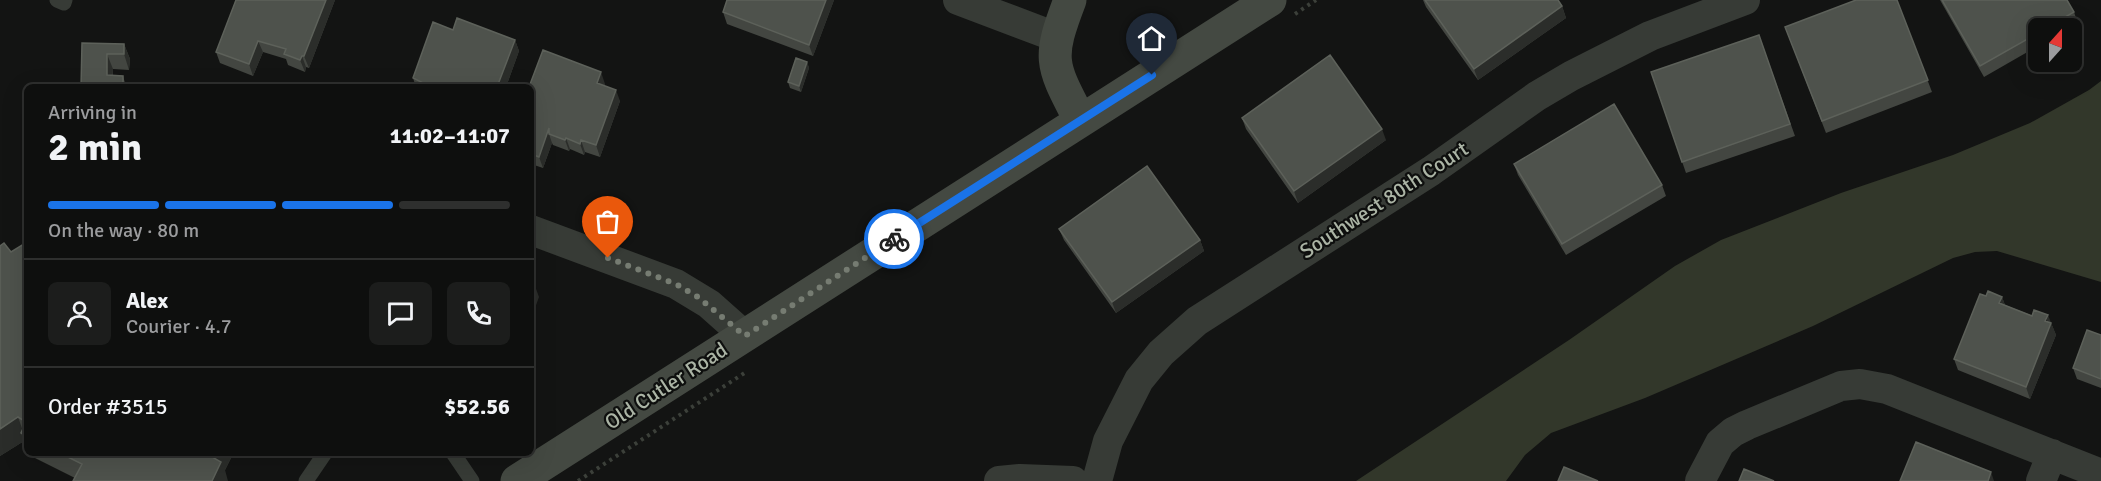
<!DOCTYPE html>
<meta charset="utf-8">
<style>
body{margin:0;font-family:Signika,sans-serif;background:#1c1d1c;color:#f1f3f6;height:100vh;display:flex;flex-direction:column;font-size:22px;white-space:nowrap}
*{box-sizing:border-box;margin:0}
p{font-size:20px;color:#9b9c9e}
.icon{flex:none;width:33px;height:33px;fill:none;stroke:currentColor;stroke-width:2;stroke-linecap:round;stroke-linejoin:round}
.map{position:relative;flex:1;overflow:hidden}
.panel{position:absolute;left:24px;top:84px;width:510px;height:372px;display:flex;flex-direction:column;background:#0e0f0e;border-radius:9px;box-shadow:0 6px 24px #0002,0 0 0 2px #2e2f2e}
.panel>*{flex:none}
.needle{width:39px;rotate:21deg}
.controls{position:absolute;left:2028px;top:18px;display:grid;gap:12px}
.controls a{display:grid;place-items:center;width:54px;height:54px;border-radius:9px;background:#0e0f0e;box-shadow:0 6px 24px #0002,0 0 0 2px #2e2f2e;font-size:30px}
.pin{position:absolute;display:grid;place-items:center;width:51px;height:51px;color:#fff;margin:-62px -26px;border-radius:50% 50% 50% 0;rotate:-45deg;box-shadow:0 0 6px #0007}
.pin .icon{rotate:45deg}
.courier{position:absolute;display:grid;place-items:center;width:60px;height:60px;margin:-30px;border:4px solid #1a73e8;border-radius:50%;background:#fff;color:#222;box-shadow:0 2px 8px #0007}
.head em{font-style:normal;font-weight:800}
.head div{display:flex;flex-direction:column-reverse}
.head{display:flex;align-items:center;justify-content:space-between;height:102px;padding:0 24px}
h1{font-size:39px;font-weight:800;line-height:45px}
.bar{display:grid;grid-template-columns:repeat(4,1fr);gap:9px 6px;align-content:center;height:72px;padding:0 24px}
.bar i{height:8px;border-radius:4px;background:#2e2f2e}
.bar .active{background:#1a73e8}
.bar p{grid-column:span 4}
.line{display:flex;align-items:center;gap:15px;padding:0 24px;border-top:2px solid #2e2f2e}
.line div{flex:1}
.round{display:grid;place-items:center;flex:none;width:63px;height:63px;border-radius:9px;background:#1c1d1c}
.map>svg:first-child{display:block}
</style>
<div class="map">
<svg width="2101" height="481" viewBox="0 0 2101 481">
<rect width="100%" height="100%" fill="#131413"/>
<path fill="#32372a" d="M2101 81V282L1997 251 1975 252 1953 258 1813 326 1645 398 1551 433 1525 455 1506 481H1356L1569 340 1675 266 1721 240 1841 193 1953 155 2030 123 2089 90Z"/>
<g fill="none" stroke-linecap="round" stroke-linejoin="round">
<path stroke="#3c403a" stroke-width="4" stroke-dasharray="3 4.5" stroke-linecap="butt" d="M1295 14 1316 0
M578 481 746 372"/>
<path stroke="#373b36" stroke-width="15" d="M57 0 64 3 65 0
M453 453 472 481
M306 481 325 453"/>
<path stroke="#373b36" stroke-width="30" d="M958 0 1056 37
M531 230 676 284 709 304 745 336
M999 481 1020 479 1073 481
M1097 481 1108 441 1139 380 1161 353 1197 321 1431 171 1537 96 1571 76 1650 36 1745 0
M1700 481 1720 443 1733 432 1747 425 1841 386 1860 384 1887 389 2101 474
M2041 481 2052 454"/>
<path stroke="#444942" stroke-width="33" d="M1070 0C1047 60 1051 64 1080 120
M517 481 1270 0"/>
</g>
<path fill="#434641" d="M236 0H335L309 68 306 67 305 72 288 65 286 59 263 52 253 76 220 63 216 52Z
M727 0H834L813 56 727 24 723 12Z
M1423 0H1558L1562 6 1566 18 1478 80 1426 7Z
M1897 0 1932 92 1826 133 1785 27Z
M1940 0H2067L2074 12 2078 24 2070 28H2038V46L1984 77Z
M453 30 515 40 519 51 506 87H416L413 78Z
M1759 35 1795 136 1686 173 1651 72Z
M82 43 124 44 130 59 129 70 113 69V75L123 76 125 83 136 84 137 87H81Z
M807 62 809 68 801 92 790 88 788 82Z
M605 84 604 86 620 101 600 157 585 152 584 155 570 149 569 151 553 145 552 143 543 168 531 164V87Z
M1242 118 1386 140 1298 203 1246 129Z
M1514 164 1662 185 1666 196 1566 255 1518 175Z
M1059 229 1200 240 1204 251 1116 313 1064 240Z
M27 242V449L24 441 0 456V246L11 252Z
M1986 296 2002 297 2005 305 2051 323 2056 335 2030 399 1958 370 1954 359Z
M2101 335V388L2077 379 2073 368Z
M29 453H230L232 456 225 470 75 478 29 455Z"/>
<path fill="#2b2d2a" d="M326 0H335L309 68 304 56Z
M826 0H834L813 56 809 45Z
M1562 6 1566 18 1478 80 1474 69Z
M515 40 519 51 506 87H497Z
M258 41 263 52 253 76 249 64Z
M124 44 130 59 129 70 124 54Z
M107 54 113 69 112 87 107 75Z
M302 56 306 67 305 72 300 60Z
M807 62 809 68 801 92 799 86Z
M601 72 605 84 601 95 597 83Z
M616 90 620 101 600 157 596 145Z
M549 128V134L552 143 543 168 539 157Z
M1382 129 1386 140 1298 203 1294 191Z
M566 138 570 149 569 151 565 140Z
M581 140 585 152 584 155 580 144Z
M1200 240 1204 251 1116 313 1112 302Z
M535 286 539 297 531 319V297Z
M2002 297 2006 308 1999 303Z
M2048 315 2056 335 2030 399 2026 387Z
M18 417 24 434 21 433 24 441 0 456V429Z
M214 453H230L232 456 225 470 228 481H212V457Z
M1991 472 1994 481H1988Z"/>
<path fill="#4e524c" stroke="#5d615a" stroke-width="1.5" d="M236 0H326L304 56H302L300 60 284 54 286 49 258 41 249 64 216 52Z
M727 0H826L809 45 723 12Z
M1425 0H1558L1562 6 1474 69Z
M1856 0H1897L1928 80 1822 121 1785 27Z
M1942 0H2067L2074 12 2046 28H2038V33L1980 66Z
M457 18 515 40 497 87H431L413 78 433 22 453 30Z
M1759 35 1790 124 1682 162 1651 72Z
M82 43 124 44V54H107V75L123 76V83L136 84 135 87H81Z
M543 50 601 72 597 83 616 90 596 145 581 140 580 144 566 138 565 140 549 134V128L539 157 531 154V87H529Z
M1330 55 1382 129 1294 191 1242 118Z
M796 58 807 62 799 86 788 82Z
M1614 104 1662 185 1562 244 1514 164Z
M1147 166 1200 240 1112 302 1059 229Z
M27 242V436L21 433 26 422 18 417 0 429V246L4 243 11 252Z
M531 284 535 286 531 297Z
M1988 291 2002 297 1999 303 2032 316 2034 310 2048 315 2045 321 2051 323 2026 387 1954 359 1980 294 1986 296Z
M2087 330 2101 335V379L2073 368Z
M1916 442 1991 472 1988 481H1900Z
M60 453H214L212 457 221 462 212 481H73L82 464Z
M1564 467 1598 481H1558Z
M1744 469 1774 481H1739Z"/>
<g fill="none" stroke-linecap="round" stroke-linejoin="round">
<path stroke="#767c72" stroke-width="6" stroke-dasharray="0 10.8" d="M608 258 676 284 698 297 745 336 894 239"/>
<path stroke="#1a73e8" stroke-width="8" d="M894 239 1152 75"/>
</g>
<g text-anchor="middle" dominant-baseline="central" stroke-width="4.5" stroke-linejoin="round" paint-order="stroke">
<g font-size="21" fill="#abb4a5" stroke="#0e0f0e">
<text transform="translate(1384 200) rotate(-33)">Southwest 80th Court</text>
<text transform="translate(666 386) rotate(-33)">Old Cutler Road</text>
</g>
</g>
</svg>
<div class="controls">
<a><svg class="needle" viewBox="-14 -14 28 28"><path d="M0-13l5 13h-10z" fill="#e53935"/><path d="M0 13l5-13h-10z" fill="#9b9c9e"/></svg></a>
</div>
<div class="pin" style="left:608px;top:258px;background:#ea580c"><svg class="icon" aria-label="bag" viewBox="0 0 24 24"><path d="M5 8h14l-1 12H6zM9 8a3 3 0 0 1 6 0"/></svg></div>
<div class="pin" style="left:1152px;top:75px;background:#1f2937"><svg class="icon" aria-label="home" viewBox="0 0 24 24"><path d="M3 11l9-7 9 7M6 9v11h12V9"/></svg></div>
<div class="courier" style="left:894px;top:239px"><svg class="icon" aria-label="bike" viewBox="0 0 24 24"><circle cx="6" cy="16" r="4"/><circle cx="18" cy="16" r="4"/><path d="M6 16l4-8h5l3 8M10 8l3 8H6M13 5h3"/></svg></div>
<section class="panel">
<div class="head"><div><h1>2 min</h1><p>Arriving in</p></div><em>11:02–11:07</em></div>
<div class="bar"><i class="active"></i><i class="active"></i><i class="active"></i><i></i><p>On the way · 80 m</p></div>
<div class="line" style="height:108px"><a class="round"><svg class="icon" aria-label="person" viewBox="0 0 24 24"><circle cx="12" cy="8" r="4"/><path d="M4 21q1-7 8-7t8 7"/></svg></a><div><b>Alex</b><p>Courier · 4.7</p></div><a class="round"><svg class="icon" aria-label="chat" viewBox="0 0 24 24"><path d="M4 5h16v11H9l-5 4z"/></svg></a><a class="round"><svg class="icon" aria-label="phone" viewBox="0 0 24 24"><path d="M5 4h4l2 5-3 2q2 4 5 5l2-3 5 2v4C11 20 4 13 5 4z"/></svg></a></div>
<div class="line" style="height:78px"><div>Order #3515</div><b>$52.56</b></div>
</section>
</div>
